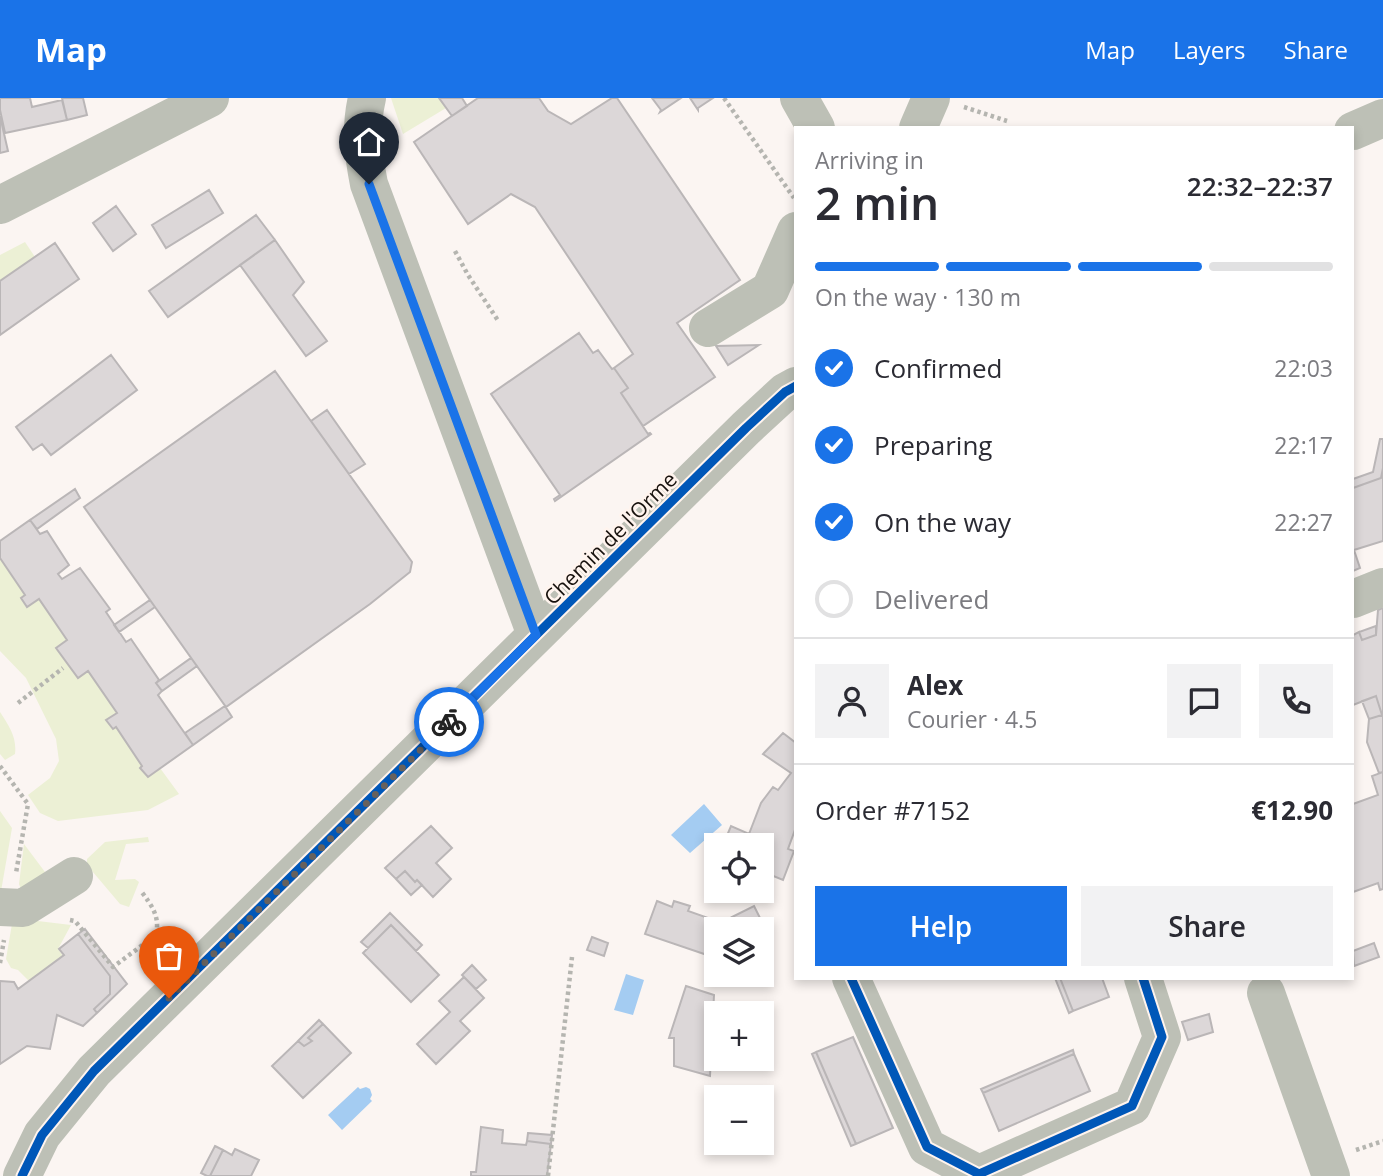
<!DOCTYPE html>
<meta charset="utf-8">
<style>
body{margin:0;font-family:"Open Sans",sans-serif;background:#f2f2f3;color:#2b2b33;height:100vh;display:flex;flex-direction:column;font-size:26px;white-space:nowrap}
*{box-sizing:border-box;margin:0}
p{font-size:23px;color:#7c7c81}
.icon{flex:none;width:38px;height:38px;fill:none;stroke:currentColor;stroke-width:2;stroke-linecap:round;stroke-linejoin:round}
.map{position:relative;flex:1;overflow:hidden}
.details{position:absolute;left:794px;top:28px;width:560px;height:854px;display:flex;flex-direction:column;background:#fff;border-radius:0px;box-shadow:0 4px 10px #0003}
.details>*{flex:none}
.fabs{position:absolute;left:704px;top:735px;display:grid;gap:14px}
.fabs a{display:grid;place-items:center;width:70px;height:70px;border-radius:0px;background:#fff;box-shadow:0 4px 10px #0003;font-size:35px}
.pin{position:absolute;display:grid;place-items:center;width:60px;height:60px;color:#fff;margin:-72px -30px;border-radius:50% 50% 50% 0;rotate:-45deg;box-shadow:0 0 7px #0007}
.pin .icon{rotate:45deg}
.courier{position:absolute;display:grid;place-items:center;width:70px;height:70px;margin:-35px;border:5px solid #1a73e8;border-radius:50%;background:#fff;color:#222;box-shadow:0 2px 9px #0007}
.head em{font-style:normal;font-weight:600}
.head div{display:flex;flex-direction:column-reverse}
.head{display:flex;align-items:center;justify-content:space-between;height:119px;padding:0 21px}
h1{font-size:46px;font-weight:600;line-height:52px}
.bar{display:grid;grid-template-columns:repeat(4,1fr);gap:10px 7px;align-content:center;height:84px;padding:0 21px}
.bar i{height:9px;border-radius:5px;background:#e1e1e2}
.bar .active{background:#1a73e8}
.bar p{grid-column:span 4}
.line{display:flex;align-items:center;gap:18px;padding:0 21px;border-top:2px solid #e1e1e2}
.line div{flex:1}
.round{display:grid;place-items:center;flex:none;width:74px;height:74px;border-radius:0px;background:#f2f2f3}
ol{padding:0 21px;list-style:none}
li{display:flex;align-items:center;gap:21px;height:77px}
li p{margin-inline-start:auto}
li .icon{padding:7px;border-radius:50%;background:#1a73e8;color:#fff;stroke-width:4}
li:last-child{color:#7c7c81}
li i{width:38px;height:38px;border:4px solid #e1e1e2;border-radius:50%}
.button{display:flex;gap:14px;margin-top:auto;padding:14px 21px}
.button a{flex:1;height:80px;border-radius:0px;background:#1a73e8;color:#fff;font-size:28px;font-weight:600;line-height:80px;text-align:center}
.button a+a{background:#f2f2f3;color:#2b2b33}
header{display:flex;align-items:center;gap:42px;box-sizing:border-box;height:98px;padding:0 35px;background:#1a73e8;color:#fff}
header strong{font-size:33px}
nav{display:flex;gap:38px;margin-inline-start:auto;font-size:24px}
.map>svg:first-child{display:block}
</style>
<header>
<strong>Map</strong>
<nav><a>Map</a><a>Layers</a><a>Share</a></nav>
</header>
<div class="map">
<svg width="1383" height="1078" viewBox="0 0 1383 1078">
<rect width="100%" height="100%" fill="#fbf5f2"/>
<path fill="#ecf0d5" d="M391 0H439L446 10 403 36Z
M25 144 35 159 0 183V157Z
M0 460 25 497 21 500 26 509 39 501 67 542 57 550 78 580 88 573 117 615 107 622 113 631 116 629 142 668 140 670 148 679 160 670 179 696 148 712 58 723 40 715 28 697 50 680 59 663 56 641 26 580 0 553Z
M0 614C9 628 17 639 15 656L5 662 0 656Z
M0 713 12 730 0 799Z
M148 739 149 744 126 746 115 782 135 781 139 784 129 809 120 806 87 767V761L105 744Z
M24 746 45 774 23 797 19 786Z
M13 820 71 827 58 851 63 858 29 883 18 872 11 870 6 861Z"/>
<path fill="#a4ccf2" d="M704 706 722 727 690 755 671 737Z
M626 876 644 882 633 917 614 912Z
M358 989 360 991 366 989 370 991 372 997 370 1001 372 1003 342 1032 328 1017Z"/>
<path fill="#dcd7d8" stroke="#bab6b7" stroke-width="2" d="M0 0H30L32 9 62 2 67 22 5 35 0 12Z
M62 0H83L87 17 67 22Z
M439 0H462L467 8 452 18Z
M478 0H539L548 13 571 26 612 0H617L740 182 677 225 715 279 643 328 621 295 628 290 614 270 633 256 535 109 511 96 468 126 414 44Z
M652 0H681L660 14 661 12Z
M690 0H713L698 10V12Z
M0 18 8 53 0 55Z
M209 92 223 115 166 150 152 127Z
M116 108 136 136 113 153 93 125Z
M256 117 275 142 168 219 149 193Z
M275 142 304 184 293 197 327 243 306 258 240 167Z
M55 145 79 181 0 237V183Z
M579 235 593 255 598 252 612 271 614 270 628 290 621 295 648 336 650 335 651 336 555 403 554 401 560 397 491 296Z
M759 247 728 267 716 248Z
M111 257 137 292 51 357 42 346 33 352 16 329Z
M275 273 412 464 410 474 370 506 226 609 84 409Z
M327 312 365 366 349 376 311 323Z
M1380 341H1383V370L1381 380 1353 390V381L1373 374Z
M1383 370V443L1354 452 1360 470 1353 473V390L1381 380Z
M75 391 80 400 37 431 30 422Z
M30 422 40 436 47 433 69 467 58 476 62 481 80 470 110 511 106 514 126 544 131 541 159 582 156 585 162 593 158 597 193 647 148 679 140 670 142 668 116 629 113 631 106 622 117 615 88 573 78 580 56 550 67 542 39 501 27 509 21 500 25 497 0 460V443Z
M150 502 155 509 119 534 114 527Z
M1383 510V674L1379 675 1367 644 1369 621 1382 617 1376 598 1353 607V537L1359 534 1362 542 1376 537 1378 512Z
M1376 528V537L1362 542 1359 534Z
M191 560 197 568 162 593 156 585Z
M1376 598 1382 617 1369 621 1362 603Z
M225 608 232 619 193 647 185 635Z
M783 635 796 645V729L788 751 794 753 783 782 761 773V747H723L731 728 749 736 761 705 773 689 778 692 791 675 763 656Z
M1383 674V791L1380 792 1378 785 1353 794V706L1378 697 1372 678Z
M431 728 452 750 436 765 451 781 433 799 417 782 415 784 405 773 396 781 385 770Z
M405 773 415 784 417 782 422 787 411 797 396 781Z
M657 803 672 809 674 803 690 808 688 813 711 821 710 823 718 826 732 819 738 831H716V860L645 836Z
M754 808 772 844 768 845 758 824 742 831H738L732 819Z
M390 815 422 847 416 853 391 827 368 850 361 844Z
M758 824 768 845 761 849V831H742Z
M391 827 439 877 411 904 363 855Z
M85 831 127 886 97 915 94 911 110 896V878L78 836Z
M78 836 110 878V896L94 911 97 915 83 928 57 917 50 951 27 948 0 966V883L14 884 18 891 64 857 59 851Z
M592 839 608 845 604 858 587 852Z
M1374 845 1379 859 1354 868 1353 853Z
M472 867 486 882 476 891 462 877Z
M464 879 484 900 460 923 470 933 436 966 417 946 450 914 439 903Z
M1055 880H1060L1073 913 1069 915Z
M1060 880H1102L1109 899 1073 913Z
M686 888 714 897 710 978 674 968V940H669Z
M1209 916 1213 934 1188 942 1182 924Z
M319 922 323 926 308 940 312 943 304 948 298 943Z
M323 926 351 955 303 1000 272 968 298 943 304 948 312 943 308 940Z
M853 939 893 1030 856 1046 816 954Z
M1073 952 1074 956 983 995 981 991Z
M816 954 856 1046 851 1048 812 956Z
M1074 956 1090 993 999 1033 983 995Z
M481 1029 503 1032 502 1045 526 1047 527 1043 551 1046 547 1078H471V1074H476Z
M528 1035 552 1037 551 1046 527 1043Z
M215 1048 223 1052 210 1078H207L201 1075Z
M235 1051 259 1062 251 1078H210L223 1052 232 1057Z"/>
<g fill="none" stroke-linecap="round" stroke-linejoin="round">
<path stroke="#b5b5b0" stroke-width="4.5" stroke-dasharray="3.5 3.5" stroke-linecap="butt" d="M724 0 794 100
M964 9 1007 23
M455 153 468 177 499 224
M18 605 63 570
M0 668 28 706 16 775
M70 822 75 823 113 869 156 837C160 818 152 808 141 793
M0 865 4 842
M1356 1052 1383 1043
M548 1078 572 859"/>
<path stroke="#bdc0b6" stroke-width="38" d="M367 0C360 30 363 56 369 86L536 537
M799 0 816 30
M918 30 931 0
M1353 33 1383 20
M0 107 210 0
M708 230 770 192 796 133
M1353 501 1383 489
M0 809 23 810 74 778
M851 880 927 1049 979 1076 1132 1008 1162 939 1143 880
M1266 895 1331 1078
M22 1078 42 1037 94 973 746 330 785 294 796 288"/>
<defs>
<path id="cycleway" d="M851 880 927 1049 979 1076 1132 1008 1162 939 1143 880
M22 1078 42 1037 94 973 746 330 785 294 796 288"/>
</defs>
<use href="#cycleway" stroke="#fff4ee" stroke-width="13"/>
<use href="#cycleway" stroke="#0057b8" stroke-width="9"/>
</g>
<g fill="none" stroke-linecap="round" stroke-linejoin="round">
<path stroke="#67615d" stroke-width="7" stroke-dasharray="0 12.6" d="M169 900 449 624"/>
<path stroke="#1a73e8" stroke-width="9" d="M369 86 536 537 449 624"/>
</g>
<g text-anchor="middle" dominant-baseline="central" stroke-width="5" stroke-linejoin="round" paint-order="stroke">
<g font-size="21" fill="#17110d" stroke="#fff4ee">
<text transform="translate(610 440) rotate(-45)">Chemin de l'Orme</text>
</g>
</g>
</svg>
<div class="fabs">
<a><svg class="icon" aria-label="locate" viewBox="0 0 24 24"><circle cx="12" cy="12" r="6"/><path d="M12 2v4M12 18v4M2 12h4M18 12h4"/></svg></a>
<a><svg class="icon" aria-label="layers" viewBox="0 0 24 24"><path d="M12 4l9 5-9 5-9-5zM3 14l9 5 9-5"/></svg></a>
<a>+</a>
<a>−</a>
</div>
<div class="pin" style="left:169px;top:900px;background:#ea580c"><svg class="icon" aria-label="bag" viewBox="0 0 24 24"><path d="M5 8h14l-1 12H6zM9 8a3 3 0 0 1 6 0"/></svg></div>
<div class="pin" style="left:369px;top:86px;background:#1f2937"><svg class="icon" aria-label="home" viewBox="0 0 24 24"><path d="M3 11l9-7 9 7M6 9v11h12V9"/></svg></div>
<div class="courier" style="left:449px;top:624px"><svg class="icon" aria-label="bike" viewBox="0 0 24 24"><circle cx="6" cy="16" r="4"/><circle cx="18" cy="16" r="4"/><path d="M6 16l4-8h5l3 8M10 8l3 8H6M13 5h3"/></svg></div>
<section class="details">
<div class="head"><div><h1>2 min</h1><p>Arriving in</p></div><em>22:32–22:37</em></div>
<div class="bar"><i class="active"></i><i class="active"></i><i class="active"></i><i></i><p>On the way · 130 m</p></div>
<ol>
<li><svg class="icon" aria-label="check" viewBox="0 0 24 24"><path d="M5 12l5 5 9-10"/></svg>Confirmed<p>22:03</p></li>
<li><svg class="icon" aria-label="check" viewBox="0 0 24 24"><path d="M5 12l5 5 9-10"/></svg>Preparing<p>22:17</p></li>
<li><svg class="icon" aria-label="check" viewBox="0 0 24 24"><path d="M5 12l5 5 9-10"/></svg>On the way<p>22:27</p></li>
<li><i></i>Delivered</li>
</ol>
<div class="line" style="height:126px"><a class="round"><svg class="icon" aria-label="person" viewBox="0 0 24 24"><circle cx="12" cy="8" r="4"/><path d="M4 21q1-7 8-7t8 7"/></svg></a><div><b>Alex</b><p>Courier · 4.5</p></div><a class="round"><svg class="icon" aria-label="chat" viewBox="0 0 24 24"><path d="M4 5h16v11H9l-5 4z"/></svg></a><a class="round"><svg class="icon" aria-label="phone" viewBox="0 0 24 24"><path d="M5 4h4l2 5-3 2q2 4 5 5l2-3 5 2v4C11 20 4 13 5 4z"/></svg></a></div>
<div class="line" style="height:91px"><div>Order #7152</div><b>€12.90</b></div>
<div class="button"><a>Help</a><a>Share</a></div>
</section>
</div>
